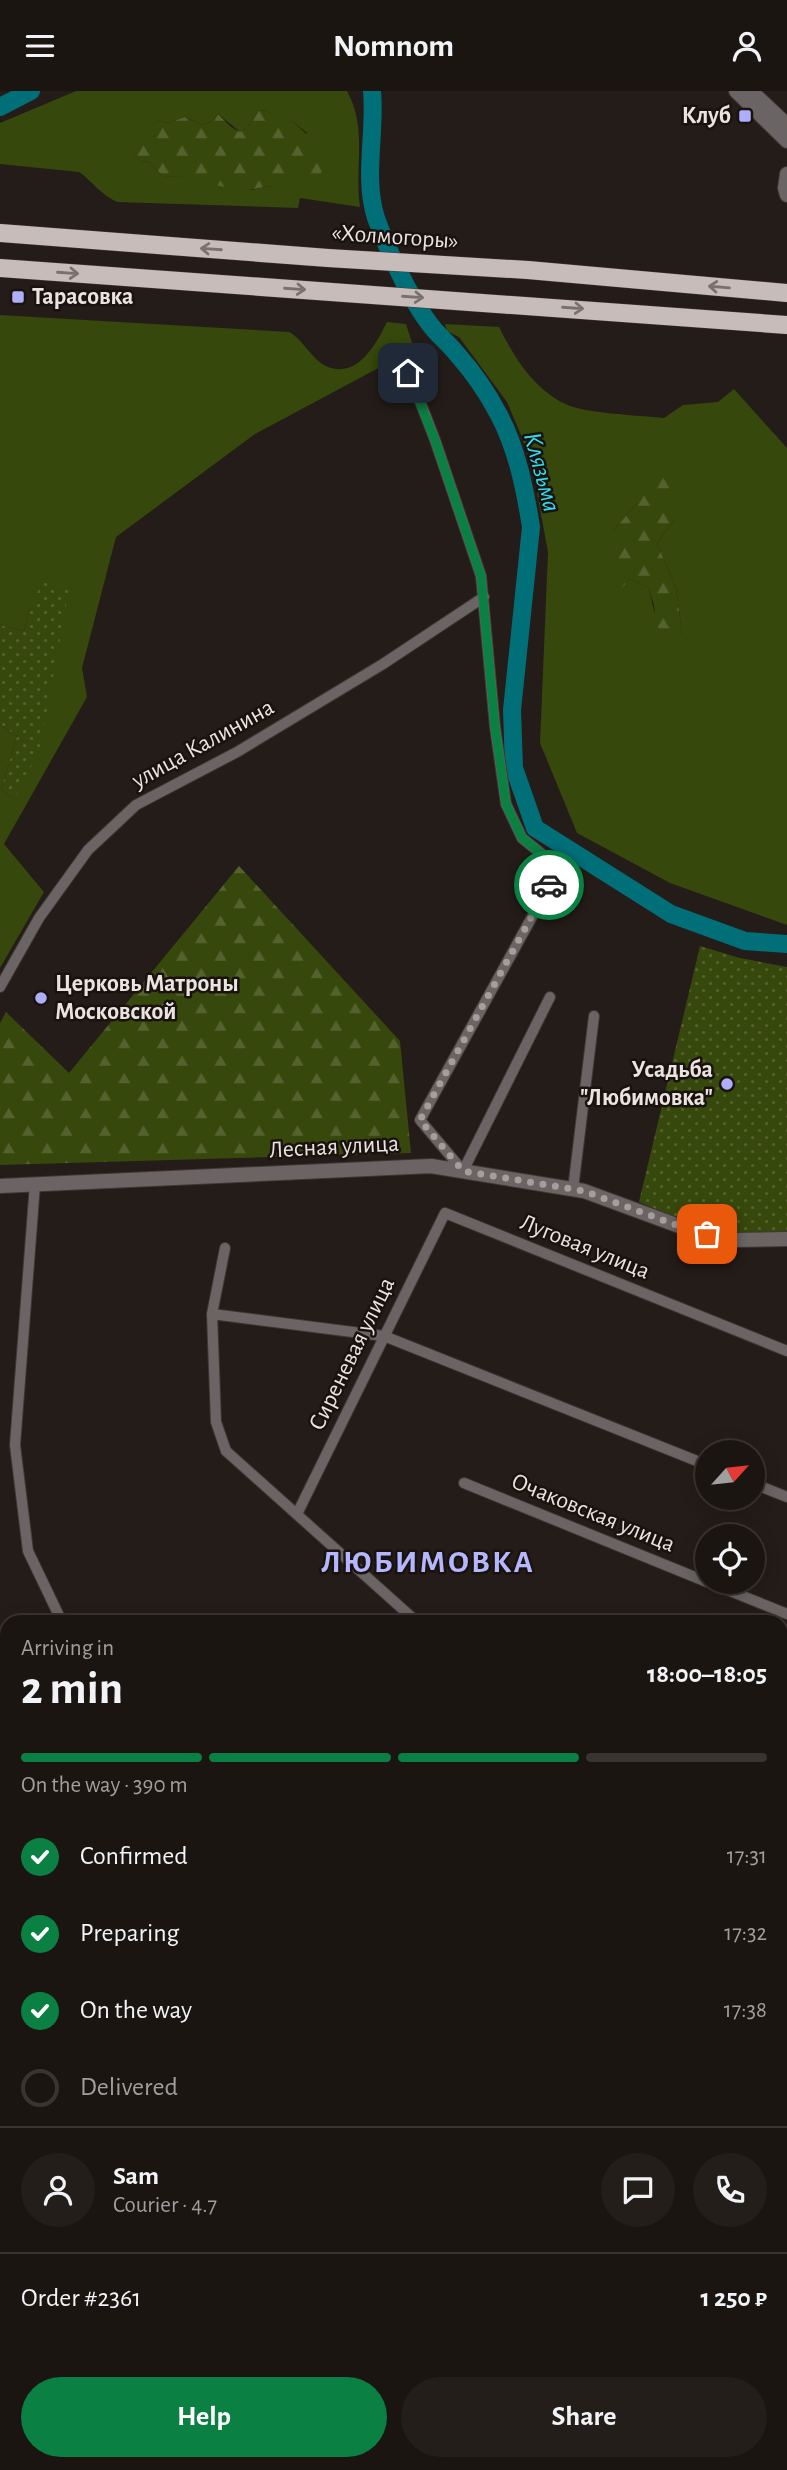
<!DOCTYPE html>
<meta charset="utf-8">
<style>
body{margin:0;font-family:"Alegreya Sans",sans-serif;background:#241e1b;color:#f1f3f6;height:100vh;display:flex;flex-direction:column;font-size:26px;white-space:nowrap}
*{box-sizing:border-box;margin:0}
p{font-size:23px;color:#a09f9f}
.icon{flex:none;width:38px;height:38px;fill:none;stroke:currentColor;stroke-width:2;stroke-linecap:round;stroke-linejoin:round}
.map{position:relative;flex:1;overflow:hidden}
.sheet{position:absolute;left:0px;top:1524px;width:788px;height:856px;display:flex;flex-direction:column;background:#1b1512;border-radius:21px 21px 0 0;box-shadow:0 4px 18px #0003,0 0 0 2px #393432}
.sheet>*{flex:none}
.needle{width:46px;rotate:63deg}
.buttons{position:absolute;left:695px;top:1349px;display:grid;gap:14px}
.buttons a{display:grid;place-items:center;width:70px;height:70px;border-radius:50%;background:#1b1512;box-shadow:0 4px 18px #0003,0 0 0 2px #393432;font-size:35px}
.pin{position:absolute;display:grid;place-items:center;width:60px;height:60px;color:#fff;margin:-30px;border-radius:14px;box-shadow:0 4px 10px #0006}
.courier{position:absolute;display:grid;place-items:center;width:70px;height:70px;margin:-35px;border:5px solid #0b8043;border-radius:50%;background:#fff;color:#222;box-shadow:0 2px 9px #0007}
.headline em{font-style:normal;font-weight:700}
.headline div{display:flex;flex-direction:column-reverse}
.headline{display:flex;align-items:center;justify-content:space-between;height:119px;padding:0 21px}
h1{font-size:46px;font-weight:700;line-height:52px}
.bar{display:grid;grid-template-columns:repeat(4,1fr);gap:10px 7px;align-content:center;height:84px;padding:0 21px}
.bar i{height:9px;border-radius:5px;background:#393432}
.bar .selected{background:#0b8043}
.bar p{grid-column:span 4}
.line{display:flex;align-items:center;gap:18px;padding:0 21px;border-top:2px solid #393432}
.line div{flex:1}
.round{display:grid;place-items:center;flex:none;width:74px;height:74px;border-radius:37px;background:#241e1b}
ol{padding:0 21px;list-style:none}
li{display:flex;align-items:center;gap:21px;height:77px}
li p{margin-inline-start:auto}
li .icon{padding:7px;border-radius:50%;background:#0b8043;color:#fff;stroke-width:4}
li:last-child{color:#a09f9f}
li i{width:38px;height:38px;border:4px solid #393432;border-radius:50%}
.button{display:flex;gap:14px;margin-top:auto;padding:14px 21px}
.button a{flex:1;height:80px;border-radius:42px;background:#0b8043;color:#fff;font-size:28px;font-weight:700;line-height:80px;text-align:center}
.button a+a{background:#241e1b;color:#f1f3f6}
header{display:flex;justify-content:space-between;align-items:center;height:91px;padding:0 21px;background:#1b1512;font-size:32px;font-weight:700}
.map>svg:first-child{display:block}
</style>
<header><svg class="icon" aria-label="menu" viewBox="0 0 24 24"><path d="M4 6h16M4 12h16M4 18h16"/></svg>Nomnom<svg class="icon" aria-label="person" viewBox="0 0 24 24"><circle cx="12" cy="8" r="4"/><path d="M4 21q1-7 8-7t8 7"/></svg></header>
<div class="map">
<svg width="787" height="2379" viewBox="0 0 787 2379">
<defs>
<pattern id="forest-firs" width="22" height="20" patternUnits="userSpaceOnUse" patternTransform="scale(1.75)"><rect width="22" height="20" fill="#36480b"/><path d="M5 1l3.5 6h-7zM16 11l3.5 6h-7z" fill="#53622e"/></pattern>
<pattern id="park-dots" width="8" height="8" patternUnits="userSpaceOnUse" patternTransform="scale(1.75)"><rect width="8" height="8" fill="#36480b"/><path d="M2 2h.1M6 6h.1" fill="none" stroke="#53622e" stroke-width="1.8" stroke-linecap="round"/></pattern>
</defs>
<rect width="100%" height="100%" fill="#241c18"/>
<path fill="#36480b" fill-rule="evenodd" d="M76 0H347C368 38 354 75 360 116L300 107 298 117 117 111C101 104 93 91 79 81L0 73V32ZM259 19 268 20 282 33 292 30 307 42 291 68 280 99 270 95 252 99 174 85 164 87 150 71 140 70 133 62 158 29 167 32 185 26 202 34 211 31 218 23 240 41 248 36Z
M0 224 289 241C304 249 311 268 326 275 357 289 376 253 387 231L406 233 414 258 255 343 116 446 82 577 87 606 4 753 44 801 0 877V633L17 645 1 699 14 708 31 515 24 540 0 534Z
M445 233 499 236C514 266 531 294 561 311 582 323 638 324 664 327L683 314 718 311 734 298 787 357V834L670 792 577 742 540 652 548 461 533 380 521 344 507 311 459 246 447 240ZM638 411 674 429 657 452 676 497 682 541 667 549C655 533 654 515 648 496L630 488 620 498 612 441Z
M0 1690 7 1696V1893L0 1895Z"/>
<path fill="url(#forest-firs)" d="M259 19 268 20 282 32 292 30C312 48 336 65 315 93H306L291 69 289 78 292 86 280 100 270 95 243 100 174 85 164 87 150 71 140 70 133 62 131 52 133 43 148 31 158 29 167 32 185 26 202 34 211 31 218 23 231 36 240 41 248 36Z
M655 380 671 393 674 429 657 452 676 497 682 541 667 550 656 533 654 514 648 496 630 488 620 499 612 480V441L638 411 639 391Z
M239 775 400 950 411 1062 0 1074V932L6 921 69 982Z
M787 1921V2054L781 2057V1923Z"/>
<path fill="url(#park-dots)" d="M43 489 69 498 40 658 14 708 1 699 17 645 0 633V534L24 540 31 515Z
M700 855 740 867 787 876V1141H728L693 1134 639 1111Z
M7 1931V2128L0 2122V1937Z
M7 2322V2373H216L211 2379H0V2333Z
M278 2373H326L321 2379H273Z"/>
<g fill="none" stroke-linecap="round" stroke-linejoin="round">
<path stroke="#016f78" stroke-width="18" d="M372 0C376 41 363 87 376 127 387 158 411 210 432 236 439 245 449 253 457 263 473 281 488 303 499 324 517 358 525 398 531 436L512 619 514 677 535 737 671 823 745 850 787 853
M0 16 31 0
M0 1913 7 1911
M569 2373 572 2379"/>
<defs>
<path id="minor" d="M409 282 435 349 481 485 495 636 506 713 522 747 559 777 420 1029 463 1080 550 906
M0 896 39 827 88 759 136 714 237 661 383 573 484 506
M35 1093 15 1354 28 1460 62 1531
M573 1098 594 925
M225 1157 212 1223 216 1331 226 1360 417 1531
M212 1223 384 1245 707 1374
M464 1392 707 1491
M752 1392 787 1406
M297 1423 445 1122 787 1260
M708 1491 787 1523
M780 1784 787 1781
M780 2221 787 2219
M0 2322 7 2311"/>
<path id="tertiary" d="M736 0 787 50
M751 0 787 34
M787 83 785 97 787 104
M0 1095 431 1075 584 1100 690 1139 733 1149 787 1148"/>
<path id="trunk" d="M0 142 328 167 528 179 787 202
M0 177 787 234"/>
</defs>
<use href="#minor" stroke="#403834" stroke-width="12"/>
<use href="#tertiary" stroke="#403834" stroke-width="16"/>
<use href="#trunk" stroke="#403834" stroke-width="19"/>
<use href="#minor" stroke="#6a6564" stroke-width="10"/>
<use href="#tertiary" stroke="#6a6564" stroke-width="14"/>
<use href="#trunk" stroke="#c8bcba" stroke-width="18"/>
<path stroke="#d5cfcc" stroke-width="2.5" stroke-dasharray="10 5" stroke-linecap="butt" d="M780 1895 787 1893
M224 2379 229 2373"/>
</g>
<defs><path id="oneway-shaft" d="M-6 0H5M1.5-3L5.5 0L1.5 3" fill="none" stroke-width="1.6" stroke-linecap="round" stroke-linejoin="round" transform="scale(1.75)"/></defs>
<g stroke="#7a706d">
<use href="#oneway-shaft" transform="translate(211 158) rotate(-176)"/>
<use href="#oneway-shaft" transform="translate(68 182) rotate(4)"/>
<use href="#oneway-shaft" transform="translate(719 196) rotate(-175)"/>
<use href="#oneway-shaft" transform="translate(295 198) rotate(4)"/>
<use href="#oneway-shaft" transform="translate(413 206) rotate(4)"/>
<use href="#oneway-shaft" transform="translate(573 217) rotate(4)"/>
</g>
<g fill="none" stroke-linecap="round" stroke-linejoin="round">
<path stroke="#a59e9b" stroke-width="7" stroke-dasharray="0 12.6" d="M549 794 420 1029 463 1080 584 1100 690 1139 707 1143"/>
<path stroke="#0b8043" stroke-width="9" d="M408 282 435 349 481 485 495 636 506 713 522 747 559 777 549 794"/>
</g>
<g fill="#adaffb" stroke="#1a120f" stroke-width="2.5">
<rect x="738" y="18" width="14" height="14" rx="3.5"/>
<rect x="11" y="199" width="14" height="14" rx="3.5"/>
<circle cx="41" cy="907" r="7"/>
<circle cx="727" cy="993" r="7"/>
</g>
<g text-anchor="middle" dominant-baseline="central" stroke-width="5" stroke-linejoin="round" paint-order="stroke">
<g font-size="24" font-weight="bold" fill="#eae4e1" stroke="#1a120f" text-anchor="end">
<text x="731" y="25">Клуб</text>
<text x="32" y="206" text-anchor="start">Тарасовка</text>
<text x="55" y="893" text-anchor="start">Церковь Матроны<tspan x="55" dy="28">Московской</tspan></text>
<text x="713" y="979">Усадьба<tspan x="713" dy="28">"Любимовка"</tspan></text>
</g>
<g font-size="24" fill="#eae4e1" stroke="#1a120f">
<text transform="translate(395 146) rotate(4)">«Холмогоры»</text>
<text transform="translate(203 653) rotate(-29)">улица Калинина</text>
<text transform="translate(334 1056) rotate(-3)">Лесная улица</text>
<text transform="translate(585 1156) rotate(22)">Луговая улица</text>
<text transform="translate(352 1263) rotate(-64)">Сиреневая улица</text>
<text transform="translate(593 1422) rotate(22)">Очаковская улица</text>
</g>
<g font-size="26" font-style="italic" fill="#2ee1f2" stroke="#1a120f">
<text transform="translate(542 381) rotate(75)">Клязьма</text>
</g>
<g font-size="32" font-weight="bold" letter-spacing="2" fill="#b4b7fd" stroke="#1a120f">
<text x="428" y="1471">ЛЮБИМОВКА</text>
</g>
</g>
</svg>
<div class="buttons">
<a><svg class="needle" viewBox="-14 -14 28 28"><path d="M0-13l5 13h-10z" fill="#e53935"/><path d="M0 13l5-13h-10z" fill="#a09f9f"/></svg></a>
<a><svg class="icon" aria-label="locate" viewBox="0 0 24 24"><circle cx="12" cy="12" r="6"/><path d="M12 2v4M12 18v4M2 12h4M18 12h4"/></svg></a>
</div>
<div class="pin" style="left:707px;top:1143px;background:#ea580c"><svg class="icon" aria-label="bag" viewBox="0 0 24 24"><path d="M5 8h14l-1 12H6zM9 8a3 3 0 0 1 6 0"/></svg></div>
<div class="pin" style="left:408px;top:282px;background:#1f2937"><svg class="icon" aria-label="home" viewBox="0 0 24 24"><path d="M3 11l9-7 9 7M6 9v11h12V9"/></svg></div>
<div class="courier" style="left:549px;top:794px"><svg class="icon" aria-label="car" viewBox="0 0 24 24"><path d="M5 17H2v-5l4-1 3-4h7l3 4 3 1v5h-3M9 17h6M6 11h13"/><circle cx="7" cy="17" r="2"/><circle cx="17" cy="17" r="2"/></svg></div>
<section class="sheet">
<div class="headline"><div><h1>2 min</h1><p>Arriving in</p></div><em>18:00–18:05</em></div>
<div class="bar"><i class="selected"></i><i class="selected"></i><i class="selected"></i><i></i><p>On the way · 390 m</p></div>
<ol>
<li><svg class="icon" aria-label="check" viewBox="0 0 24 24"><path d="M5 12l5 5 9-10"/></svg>Confirmed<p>17:31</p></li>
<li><svg class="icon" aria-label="check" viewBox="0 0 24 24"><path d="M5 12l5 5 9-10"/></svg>Preparing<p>17:32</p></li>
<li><svg class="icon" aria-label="check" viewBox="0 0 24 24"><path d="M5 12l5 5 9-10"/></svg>On the way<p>17:38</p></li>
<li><i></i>Delivered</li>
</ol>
<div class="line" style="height:126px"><a class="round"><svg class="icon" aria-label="person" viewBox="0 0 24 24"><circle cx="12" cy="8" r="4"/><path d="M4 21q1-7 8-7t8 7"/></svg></a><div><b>Sam</b><p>Courier · 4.7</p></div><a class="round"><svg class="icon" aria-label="chat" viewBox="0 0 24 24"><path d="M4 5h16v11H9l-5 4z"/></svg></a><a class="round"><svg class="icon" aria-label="phone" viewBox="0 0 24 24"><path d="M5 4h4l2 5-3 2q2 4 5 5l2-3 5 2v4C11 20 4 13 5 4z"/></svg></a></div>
<div class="line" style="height:91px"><div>Order #2361</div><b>1 250 ₽</b></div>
<div class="button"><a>Help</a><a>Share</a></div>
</section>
</div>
